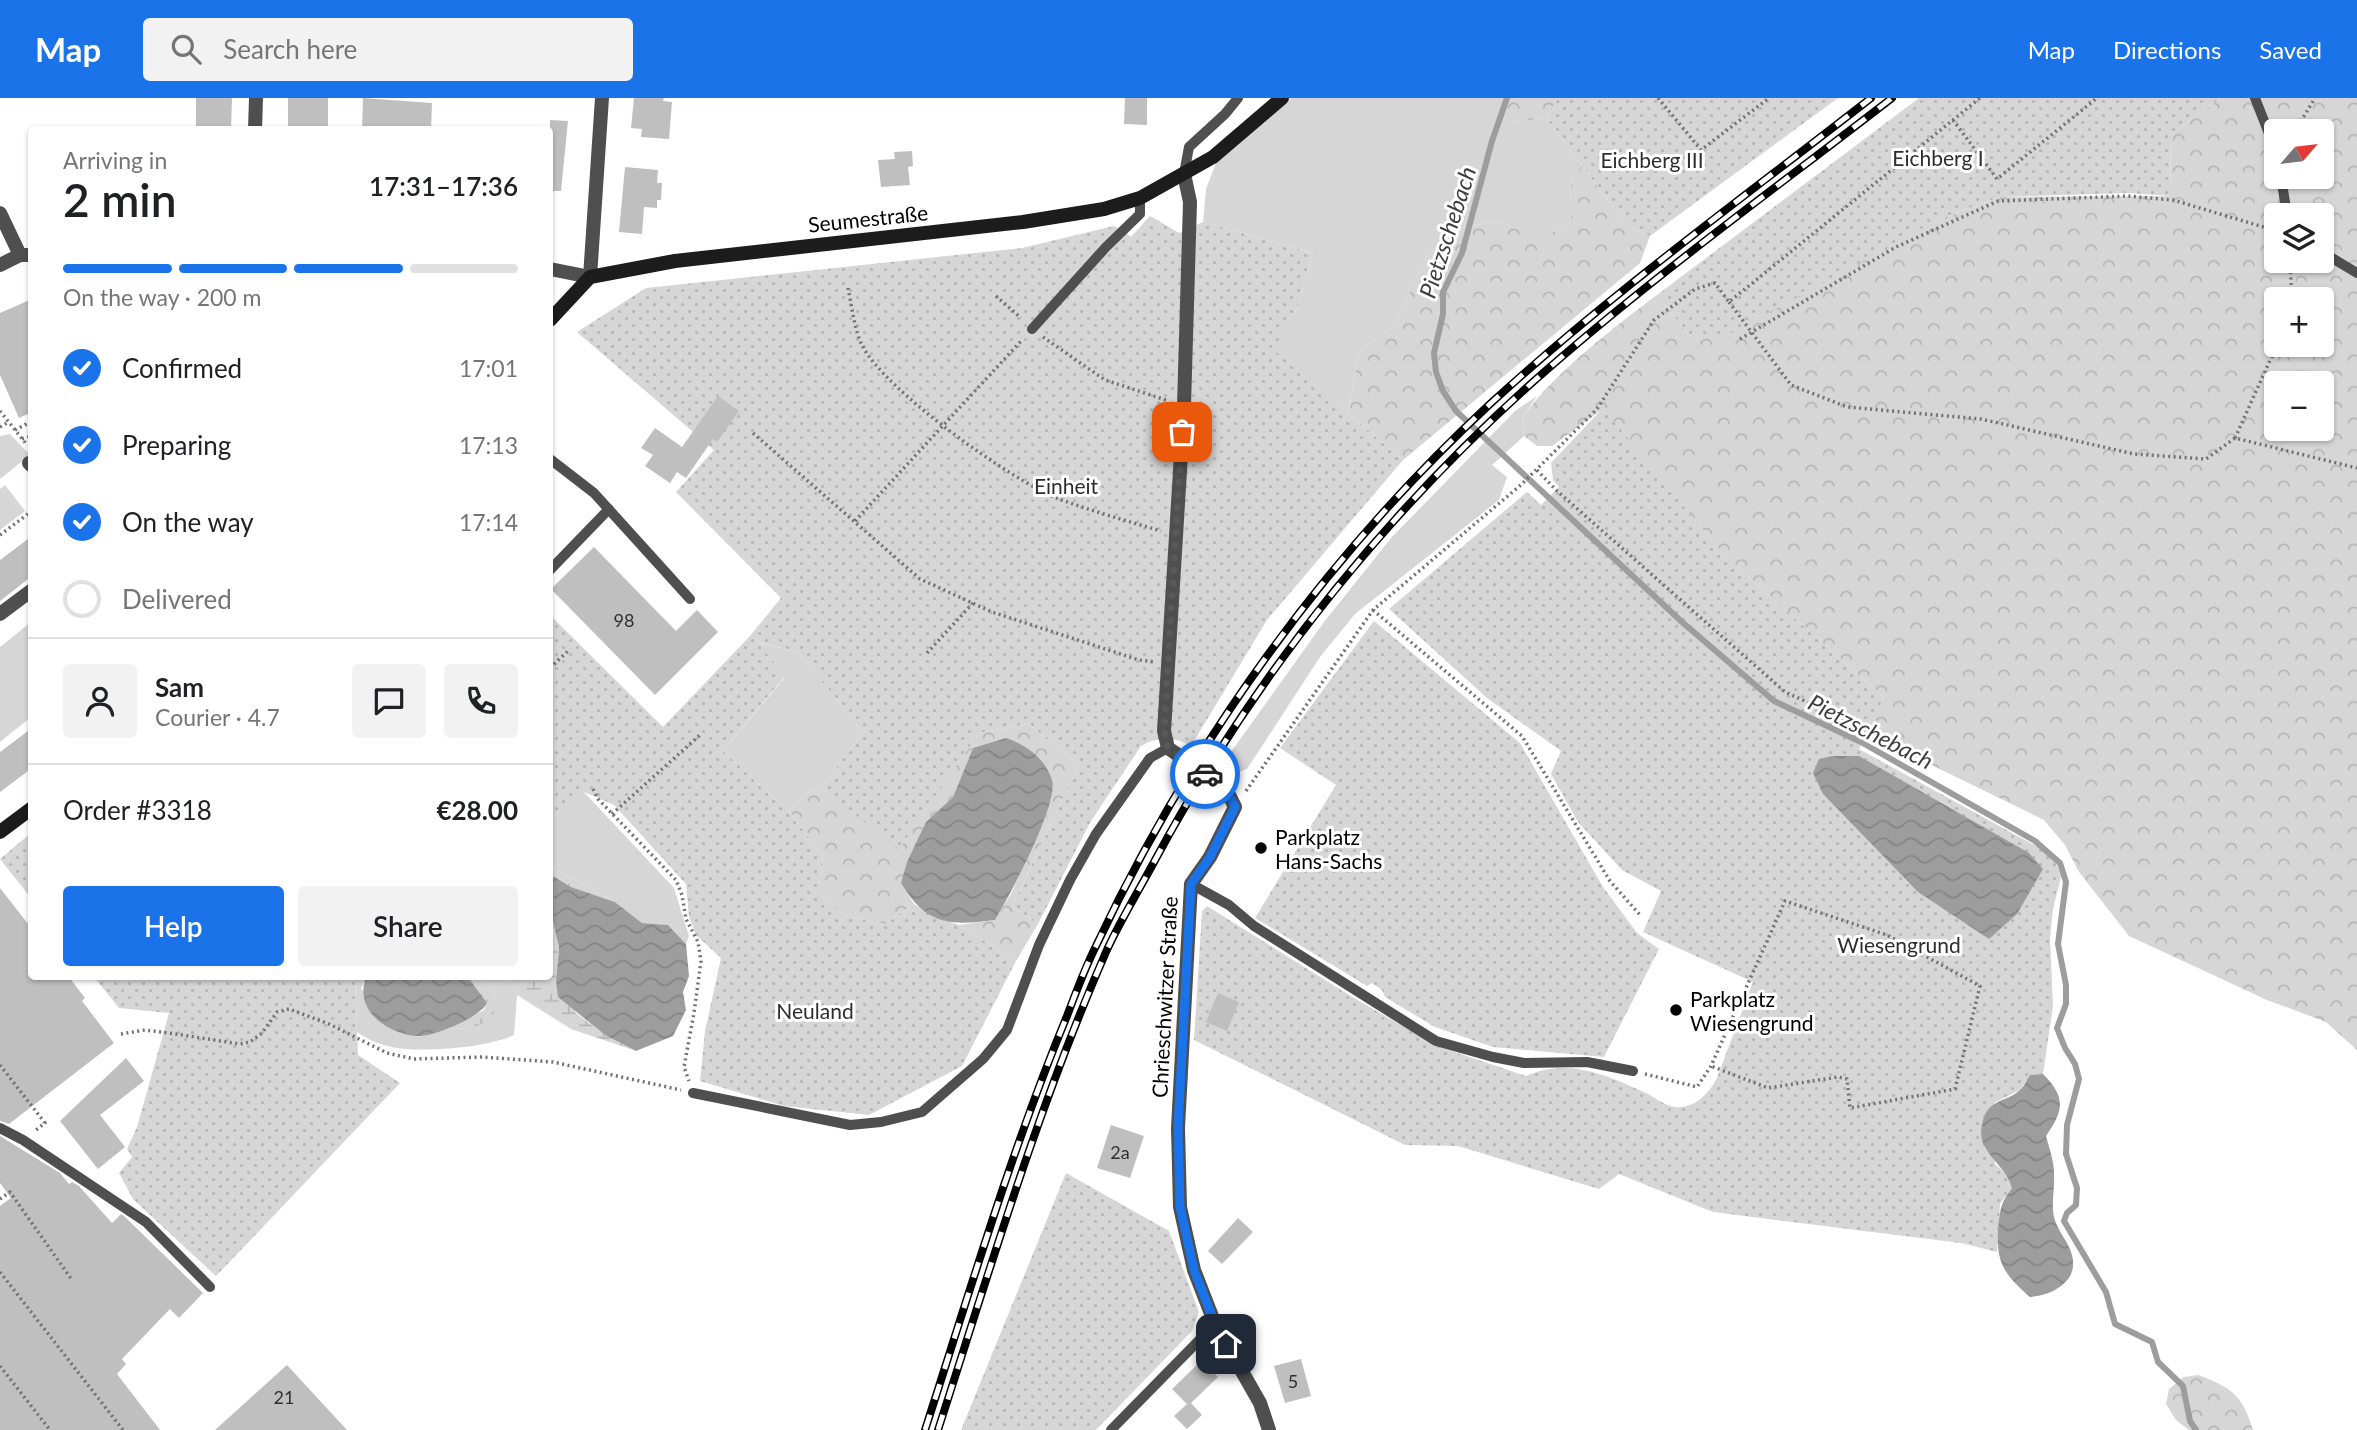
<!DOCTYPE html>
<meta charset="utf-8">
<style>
body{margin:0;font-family:Lato,sans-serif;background:#f2f2f2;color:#202124;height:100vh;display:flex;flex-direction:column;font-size:26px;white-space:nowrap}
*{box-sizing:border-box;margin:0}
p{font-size:23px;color:#757577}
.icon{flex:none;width:38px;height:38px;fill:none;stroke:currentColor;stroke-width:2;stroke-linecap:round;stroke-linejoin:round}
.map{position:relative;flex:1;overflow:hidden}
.side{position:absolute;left:28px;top:28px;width:525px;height:854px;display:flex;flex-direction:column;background:#fff;border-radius:7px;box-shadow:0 2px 5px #0004}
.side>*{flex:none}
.needle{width:46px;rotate:62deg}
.tools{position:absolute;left:2264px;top:21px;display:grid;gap:14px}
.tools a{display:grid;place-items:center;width:70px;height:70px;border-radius:7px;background:#fff;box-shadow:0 2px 5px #0004;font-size:35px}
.pin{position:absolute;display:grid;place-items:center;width:60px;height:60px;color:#fff;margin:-30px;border-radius:14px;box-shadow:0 4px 10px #0006}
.courier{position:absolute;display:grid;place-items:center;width:70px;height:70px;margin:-35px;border:5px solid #1a73e8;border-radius:50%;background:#fff;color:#222;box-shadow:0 2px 9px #0007}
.head em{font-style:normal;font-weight:600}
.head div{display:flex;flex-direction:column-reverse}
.head{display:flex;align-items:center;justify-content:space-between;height:119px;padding:0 35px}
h1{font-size:46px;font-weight:600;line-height:52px}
.bar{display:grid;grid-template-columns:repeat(4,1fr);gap:10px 7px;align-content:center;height:84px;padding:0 35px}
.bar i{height:9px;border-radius:5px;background:#e0e0e0}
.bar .active{background:#1a73e8}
.bar p{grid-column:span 4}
.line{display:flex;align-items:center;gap:18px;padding:0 35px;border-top:2px solid #e0e0e0}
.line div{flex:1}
.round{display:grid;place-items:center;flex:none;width:74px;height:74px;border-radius:7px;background:#f2f2f2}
ol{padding:0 35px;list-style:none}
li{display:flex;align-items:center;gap:21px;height:77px}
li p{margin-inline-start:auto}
li .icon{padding:7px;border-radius:50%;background:#1a73e8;color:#fff;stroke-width:4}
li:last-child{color:#757577}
li i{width:38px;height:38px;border:4px solid #e0e0e0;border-radius:50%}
.button{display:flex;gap:14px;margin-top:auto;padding:14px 35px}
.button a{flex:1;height:80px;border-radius:7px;background:#1a73e8;color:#fff;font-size:28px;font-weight:600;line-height:80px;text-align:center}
.button a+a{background:#f2f2f2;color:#202124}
header{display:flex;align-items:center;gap:42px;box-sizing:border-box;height:98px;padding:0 35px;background:#1a73e8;color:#fff}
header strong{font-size:33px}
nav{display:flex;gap:38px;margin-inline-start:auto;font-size:24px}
.search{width:490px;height:63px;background:#f2f2f2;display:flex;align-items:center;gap:18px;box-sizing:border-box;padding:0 24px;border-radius:7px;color:#757577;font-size:26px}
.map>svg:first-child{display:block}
</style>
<header>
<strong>Map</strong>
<div class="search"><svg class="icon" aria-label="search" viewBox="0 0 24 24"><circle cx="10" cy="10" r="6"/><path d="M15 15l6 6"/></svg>Search here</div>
<nav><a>Map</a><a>Directions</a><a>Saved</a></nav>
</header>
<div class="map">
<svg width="2357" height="1332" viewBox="0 0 2357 1332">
<defs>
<pattern id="forest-crowns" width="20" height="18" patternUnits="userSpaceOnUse" patternTransform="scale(1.75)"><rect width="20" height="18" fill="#d6d6d6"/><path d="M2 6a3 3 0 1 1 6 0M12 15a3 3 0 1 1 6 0" fill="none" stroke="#b6b6b6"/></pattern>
<pattern id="wetland-marsh" width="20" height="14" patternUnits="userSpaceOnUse" patternTransform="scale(1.75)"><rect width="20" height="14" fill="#d6d6d6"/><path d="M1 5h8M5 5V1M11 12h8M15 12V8" fill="none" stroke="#b6b6b6"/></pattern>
<pattern id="garden-dots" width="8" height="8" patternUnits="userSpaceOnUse" patternTransform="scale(1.75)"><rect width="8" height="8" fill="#d6d6d6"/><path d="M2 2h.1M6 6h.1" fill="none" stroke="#b6b6b6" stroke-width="1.8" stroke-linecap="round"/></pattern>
<pattern id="water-waves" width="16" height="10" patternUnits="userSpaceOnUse" patternTransform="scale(1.75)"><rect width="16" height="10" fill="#9d9d9d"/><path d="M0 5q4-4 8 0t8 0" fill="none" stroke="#858585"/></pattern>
</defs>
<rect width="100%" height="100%" fill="#fff"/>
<path fill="#d6d6d6" d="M1291 0H1494L1493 5 1512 24 1546 20 1582 68C1561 93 1575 96 1570 124L1550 136H1529L1497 123 1450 132 1424 162 1395 227 1359 254 1348 315 1272 251 1297 211 1313 155 1203 124 1206 91 1216 65Z
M1537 298 1522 320 1524 338 1492 367 1507 379 1499 402 1355 516 1320 559 1247 671 1236 675 1221 668 1324 524 1391 440 1515 313Z
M10 336 30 357 0 381V338Z
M5 387 25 413 0 432V391Z
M31 524V619L0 644V549Z
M756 544 798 554 863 634 821 690 808 693 789 713 723 653 785 579Z
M582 692 674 790 689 838 686 846 668 827 642 825 615 804 550 768V721Z
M355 879H366L361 891 418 939 448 931 467 930 498 906 484 879H510L517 897 514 937C488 950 415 956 387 948 376 945 367 941 357 934Z"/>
<path fill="url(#forest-crowns)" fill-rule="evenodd" d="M1494 0H1558L1546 20 1513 24 1497 16 1493 5Z
M2221 0H2357V952L2326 924 2267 902 2129 838 2079 774 2065 747 2044 722 1866 635 1884 600 1723 456 1603 311 1552 348H1537L1524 338 1522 320C1552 277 1614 229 1657 197L1692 240 1940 121 1999 99 2171 98 2170 37ZM2277 33H2322V79H2277ZM2277 117H2322V163H2277ZM2277 201H2322V247H2277ZM2277 285H2322V331H2277Z
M1582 68 1628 129 1650 138 1640 165 1403 362 1348 315 1359 254 1395 227 1424 162 1450 132 1497 123 1529 136H1550L1570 124C1575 96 1561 93 1582 68Z
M1028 626 1079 666 1012 809 1038 826 1016 863 959 827 995 822 1012 794 1045 718 973 650 953 699 926 724 901 785 914 806 885 826 844 818 818 795 823 759 789 713 808 693 821 690 899 750 979 635Z
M2198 1277C2232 1290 2242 1296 2253 1332H2189L2176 1322 2166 1306 2169 1291 2184 1279Z"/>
<path fill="url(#wetland-marsh)" d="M550 768 615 804 571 789 553 777 550 779Z
M550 810 559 850 556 883 576 915 605 937 636 953 571 931 517 897 510 879 550 878Z
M468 879H484L498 906C492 930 469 930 448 931L484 912 487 905Z"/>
<path fill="url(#garden-dots)" d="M1558 0H1838L1650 138 1628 129 1546 20Z
M1919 0H2221L2170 37 2171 98 2128 95 1999 99 1940 121 1728 237 1692 240 1657 197Z
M1150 118 1179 135 1203 124 1313 155 1297 211 1273 251 1403 362 1267 522 1191 648C1175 639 1157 638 1141 648L1091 723 1038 826 1012 809 1079 666 1028 626 979 635 899 751 821 690 863 634 798 554 757 544 785 578 723 653 789 713 823 759 818 795 844 818 885 826 914 806 934 819 959 827 1016 863 962 968 869 1017 784 1008 700 983 705 933 721 860 696 837 689 819 686 786 614 707 582 693 550 721V517L663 629 749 539 781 500 676 394 714 352 577 234 646 190 1022 150 1114 128 1124 133 1131 139Z
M1603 310 1723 456 1884 600 1859 651 2045 753 2056 765 2061 779 2053 811 2050 840 2053 908 2043 976 2030 977 2020 992 1994 1005 1995 1066 2009 1078 2012 1090 2000 1106 1997 1154 1961 1145 1713 1114 1619 1076 1599 1091 1458 1048 1405 1047 1194 942 1202 813 1207 808 1354 900 1437 948 1526 978C1567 959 1608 977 1646 995 1654 999 1666 1008 1675 1009 1695 1011 1709 995 1717 980L1753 884 1643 834 1661 793 1622 772 1578 724 1551 676 1561 653 1487 600 1389 511 1527 394 1541 407 1559 389 1553 382 1551 365Z
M1374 523 1520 645 1603 789 1637 835 1659 851 1604 959 1493 949 1435 929 1385 899 1382 892 1372 885 1367 888 1255 820 1336 687 1280 650Z
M31 735V800L0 761Z
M94 879H355L358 957 400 985 216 1178 133 1101 119 1075 132 1059 127 1051 137 1029 169 915 119 910Z
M1066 1075 1169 1133 1199 1214 1192 1233 1096 1332H961Z"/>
<path fill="url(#water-waves)" d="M1006 640C1026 647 1045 660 1052 682 1059 706 1009 799 995 822 949 828 926 827 901 785L907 764 926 724 953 699 973 650Z
M1832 658H1859L2029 755 2043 771 2017 816 1989 841 1918 794 1823 696 1813 675 1819 661Z
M552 777 571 789 615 804 642 825 668 827 686 846 689 878 683 894 686 912 673 938 636 953 605 937 558 899 556 883 559 850 550 810V779Z
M366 879H468L487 905C481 919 432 940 416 938 385 935 354 911 366 879Z
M2043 976C2066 999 2064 1012 2046 1038 2049 1049 2054 1063 2054 1075 2055 1090 2051 1105 2054 1119 2057 1132 2067 1142 2071 1154 2081 1182 2054 1197 2030 1199 2005 1177 1996 1166 1998 1132 2000 1112 2000 1106 2012 1090 2007 1072 1993 1064 1985 1049 1981 1042 1980 1034 1982 1027 1987 999 2006 1006 2021 991 2025 987 2027 981 2030 977Z"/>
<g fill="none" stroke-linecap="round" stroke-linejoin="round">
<path stroke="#9d9d9d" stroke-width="6" d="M1507 0 1492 43 1462 155 1443 194V216L1434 255 1436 274 1443 293 1456 313 1682 524 1774 603 1861 644 2035 743 2060 765 2066 784 2058 846 2066 887V906L2057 930 2065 950 2075 966 2079 981 2067 1027 2066 1056 2077 1090 2076 1107 2067 1115 2064 1123 2106 1194 2115 1226 2152 1244 2158 1264 2183 1288 2190 1323 2196 1332"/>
</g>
<path fill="#bfbfbf" d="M196 0H232L231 32H196Z
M288 0H328V32H288Z
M363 0 432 5 431 32H362Z
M634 0H664L663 3 672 4 669 41 641 39 642 31 631 30Z
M1125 0H1147V27L1124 26Z
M550 22 568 23 561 93H550Z
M912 53 913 68 908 69 910 87 881 89 878 62 895 61 894 54Z
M625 69 658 72 657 85H662L661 102H657V110L644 109 642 136 619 134Z
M32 201V314L19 320 0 277V215Z
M718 298 739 313 717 344 713 341 686 380 677 374 670 385 645 368 653 357 641 350 655 330 682 349Z
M32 438V478L0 503V462Z
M594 449 676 533 697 512 718 534 655 597 551 491Z
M32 630V670L0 694V654Z
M0 790 32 831V878H68L85 900 82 903 114 945 9 1026 0 1023Z
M1218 895 1239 904 1227 933 1206 924Z
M126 960 144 983 100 1017 125 1049 98 1071 60 1023Z
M1111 1027 1144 1038 1130 1080 1097 1070Z
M0 1038 60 1075 69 1086 72 1084 79 1088 112 1125 121 1116 124 1118 203 1195 179 1220 170 1211 122 1261 126 1266 117 1276 160 1332H0V1108L11 1100 0 1085Z
M1238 1120 1253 1134 1222 1166 1208 1153Z
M1301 1261 1311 1298 1285 1305 1274 1268Z
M1202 1262 1218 1279 1191 1305 1202 1317 1187 1331 1174 1318 1187 1306 1172 1291Z
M287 1267 347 1332H215Z"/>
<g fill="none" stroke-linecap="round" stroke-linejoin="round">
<path stroke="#717171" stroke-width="3.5" stroke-dasharray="2 3.5" stroke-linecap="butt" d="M1658 0 1701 52 1769 0
M1953 22 1997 81 2097 0
M2295 33 2315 0
M2290 163 2292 201
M848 190C852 208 854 231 862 247 883 291 1012 383 1059 401 1092 413 1127 423 1161 433
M996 198 1021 220
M1729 204 1791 287 1847 309 1981 321 2134 356 2206 361 2235 340 2357 370
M1043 239 1105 282 1169 303
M1740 241 1896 149 1998 103 2128 98 2173 102 2277 133
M0 313 27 347
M0 329 9 324
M15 332 32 323
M753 335 920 481 992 514 1139 562 1154 564
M2235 340 2277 247
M22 341 32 338
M1537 372 1556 392 1785 594 1864 630
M855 423 1022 242
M0 437 32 413
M1373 512 1522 638 1610 783 1640 817
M927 555 973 505
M550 570 570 551
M593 691 598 701 676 782 682 797 686 821 698 844 701 863 694 915 684 969 689 983
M1246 693 1373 512 1522 386 1597 311 1654 222 1695 191 1715 185 1729 204 1980 0
M612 716 700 637
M121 936 145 932 169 935 240 946 250 944 262 935 277 914 289 911 329 926 387 955 414 961 482 959 553 964 681 992
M0 967 45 1025 36 1032
M1645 976 1697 989 1711 968 1785 803 1887 837 1980 888 1955 991 1850 1010 1847 981 1838 979 1768 990 1711 968
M0 1101 10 1094 72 1182
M0 1174 123 1332
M0 1268 50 1332"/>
<path stroke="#4f4f4f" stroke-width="10" d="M2255 0 2277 56
M1184 76 1189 49 1225 16 1238 0
M2281 79 2287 117
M2322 154 2357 175
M1032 231 1106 149 1140 116V100
M550 361 594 395 690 501
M550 472 609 411
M1191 786 1229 807 1254 828 1436 943 1493 959 1524 965 1587 964 1633 973
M693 995 850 1027 881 1024 922 1014 983 961 1007 932 1039 847 1070 782 1096 736 1150 660 1168 650
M0 1030 23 1042 146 1124 210 1189
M1111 1332 1215 1226"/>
<path stroke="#4f4f4f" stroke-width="14" d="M255 32 256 0
M1184 76 1190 104 1184 308 1164 633 1168 650 1225 689 1235 709 1210 759 1191 786 1178 1030 1180 1109 1194 1172 1215 1226 1260 1305 1269 1332
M0 115 20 157
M0 167 20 157H32
M550 171 590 179 602 0
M29 365 32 368
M0 516 32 492"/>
<path stroke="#1c1c1c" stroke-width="14" d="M550 222 590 179 675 163 1023 124 1104 111 1140 100 1213 59 1282 0
M0 734 32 710"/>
<defs>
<path id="rail" d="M925 1332C970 1193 1011 1053 1067 918 1076 894 1085 870 1096 848 1192 644 1325 459 1490 306 1610 196 1743 100 1871 0
M938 1332C990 1171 1038 1009 1106 854 1120 823 1138 794 1154 764 1252 582 1380 421 1534 283 1648 182 1772 93 1892 0"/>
</defs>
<use href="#rail" stroke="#000" stroke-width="8"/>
<use href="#rail" stroke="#fff" stroke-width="5" stroke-dasharray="16" stroke-linecap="butt"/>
</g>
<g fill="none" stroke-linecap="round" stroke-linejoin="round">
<path stroke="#595959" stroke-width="7" stroke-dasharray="0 12.6" d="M1182 334 1164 633 1168 650 1205 676"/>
<path stroke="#1a73e8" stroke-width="9" d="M1205 676 1225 689 1235 709 1210 759 1191 786 1178 1030 1180 1109 1194 1172 1215 1226 1226 1246"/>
</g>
<g fill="#000" stroke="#fff" stroke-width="2.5">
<circle cx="1261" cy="750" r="7"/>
<circle cx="1676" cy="912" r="7"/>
</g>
<g text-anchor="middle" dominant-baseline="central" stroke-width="6" stroke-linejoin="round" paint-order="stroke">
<g font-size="18" fill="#303030">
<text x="624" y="522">98</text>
<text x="1120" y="1054">2a</text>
<text x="1293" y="1283">5</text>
<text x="284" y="1299">21</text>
</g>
<g font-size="21" fill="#2d2d2d" stroke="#fff">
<text x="1938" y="59">Eichberg I</text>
<text x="1652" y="61">Eichberg III</text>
<text x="1066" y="387">Einheit</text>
<text x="1899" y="846">Wiesengrund</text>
<text x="815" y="912">Neuland</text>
</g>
<g font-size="21" fill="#000" stroke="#fff">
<text transform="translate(868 120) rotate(-6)">Seumestraße</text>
<text transform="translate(1164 899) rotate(-87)">Chrieschwitzer Straße</text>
</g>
<g font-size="21" fill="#000" stroke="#fff" text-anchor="start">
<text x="1275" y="738">Parkplatz<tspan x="1275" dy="24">Hans-Sachs</tspan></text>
<text x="1690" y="900">Parkplatz<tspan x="1690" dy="24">Wiesengrund</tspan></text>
</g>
<g font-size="23" font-style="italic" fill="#3e3e3e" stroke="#fff">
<text transform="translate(1447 134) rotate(-72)">Pietzschebach</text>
<text transform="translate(1871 633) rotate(27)">Pietzschebach</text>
</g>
</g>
</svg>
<div class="tools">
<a><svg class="needle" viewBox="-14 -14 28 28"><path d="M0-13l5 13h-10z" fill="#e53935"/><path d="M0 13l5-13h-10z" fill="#757577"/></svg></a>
<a><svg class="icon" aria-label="layers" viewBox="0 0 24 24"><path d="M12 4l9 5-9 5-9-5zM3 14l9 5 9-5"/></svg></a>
<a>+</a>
<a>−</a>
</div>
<div class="pin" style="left:1182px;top:334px;background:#ea580c"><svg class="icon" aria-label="bag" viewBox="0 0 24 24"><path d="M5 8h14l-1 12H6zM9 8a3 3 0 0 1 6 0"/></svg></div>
<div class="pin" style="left:1226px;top:1246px;background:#1f2937"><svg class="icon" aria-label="home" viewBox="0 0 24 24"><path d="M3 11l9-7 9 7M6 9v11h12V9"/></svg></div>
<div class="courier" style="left:1205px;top:676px"><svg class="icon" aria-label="car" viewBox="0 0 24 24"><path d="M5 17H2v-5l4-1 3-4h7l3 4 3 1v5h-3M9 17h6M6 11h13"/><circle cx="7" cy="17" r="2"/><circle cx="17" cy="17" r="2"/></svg></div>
<section class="side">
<div class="head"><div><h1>2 min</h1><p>Arriving in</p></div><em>17:31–17:36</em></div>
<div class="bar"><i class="active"></i><i class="active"></i><i class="active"></i><i></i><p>On the way · 200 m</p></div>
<ol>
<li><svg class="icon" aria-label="check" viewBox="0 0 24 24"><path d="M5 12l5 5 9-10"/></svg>Confirmed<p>17:01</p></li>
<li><svg class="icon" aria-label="check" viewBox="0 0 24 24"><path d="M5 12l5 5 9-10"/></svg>Preparing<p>17:13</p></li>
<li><svg class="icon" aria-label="check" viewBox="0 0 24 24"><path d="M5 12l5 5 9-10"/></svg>On the way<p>17:14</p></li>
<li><i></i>Delivered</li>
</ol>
<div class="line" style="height:126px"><a class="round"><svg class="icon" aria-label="person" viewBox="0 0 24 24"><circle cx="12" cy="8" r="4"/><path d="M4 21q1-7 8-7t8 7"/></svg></a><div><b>Sam</b><p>Courier · 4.7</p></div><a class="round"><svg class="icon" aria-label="chat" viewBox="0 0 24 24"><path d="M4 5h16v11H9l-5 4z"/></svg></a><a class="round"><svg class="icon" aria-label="phone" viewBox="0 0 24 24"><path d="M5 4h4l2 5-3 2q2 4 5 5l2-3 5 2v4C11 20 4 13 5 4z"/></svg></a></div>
<div class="line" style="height:91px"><div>Order #3318</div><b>€28.00</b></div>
<div class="button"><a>Help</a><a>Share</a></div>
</section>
</div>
